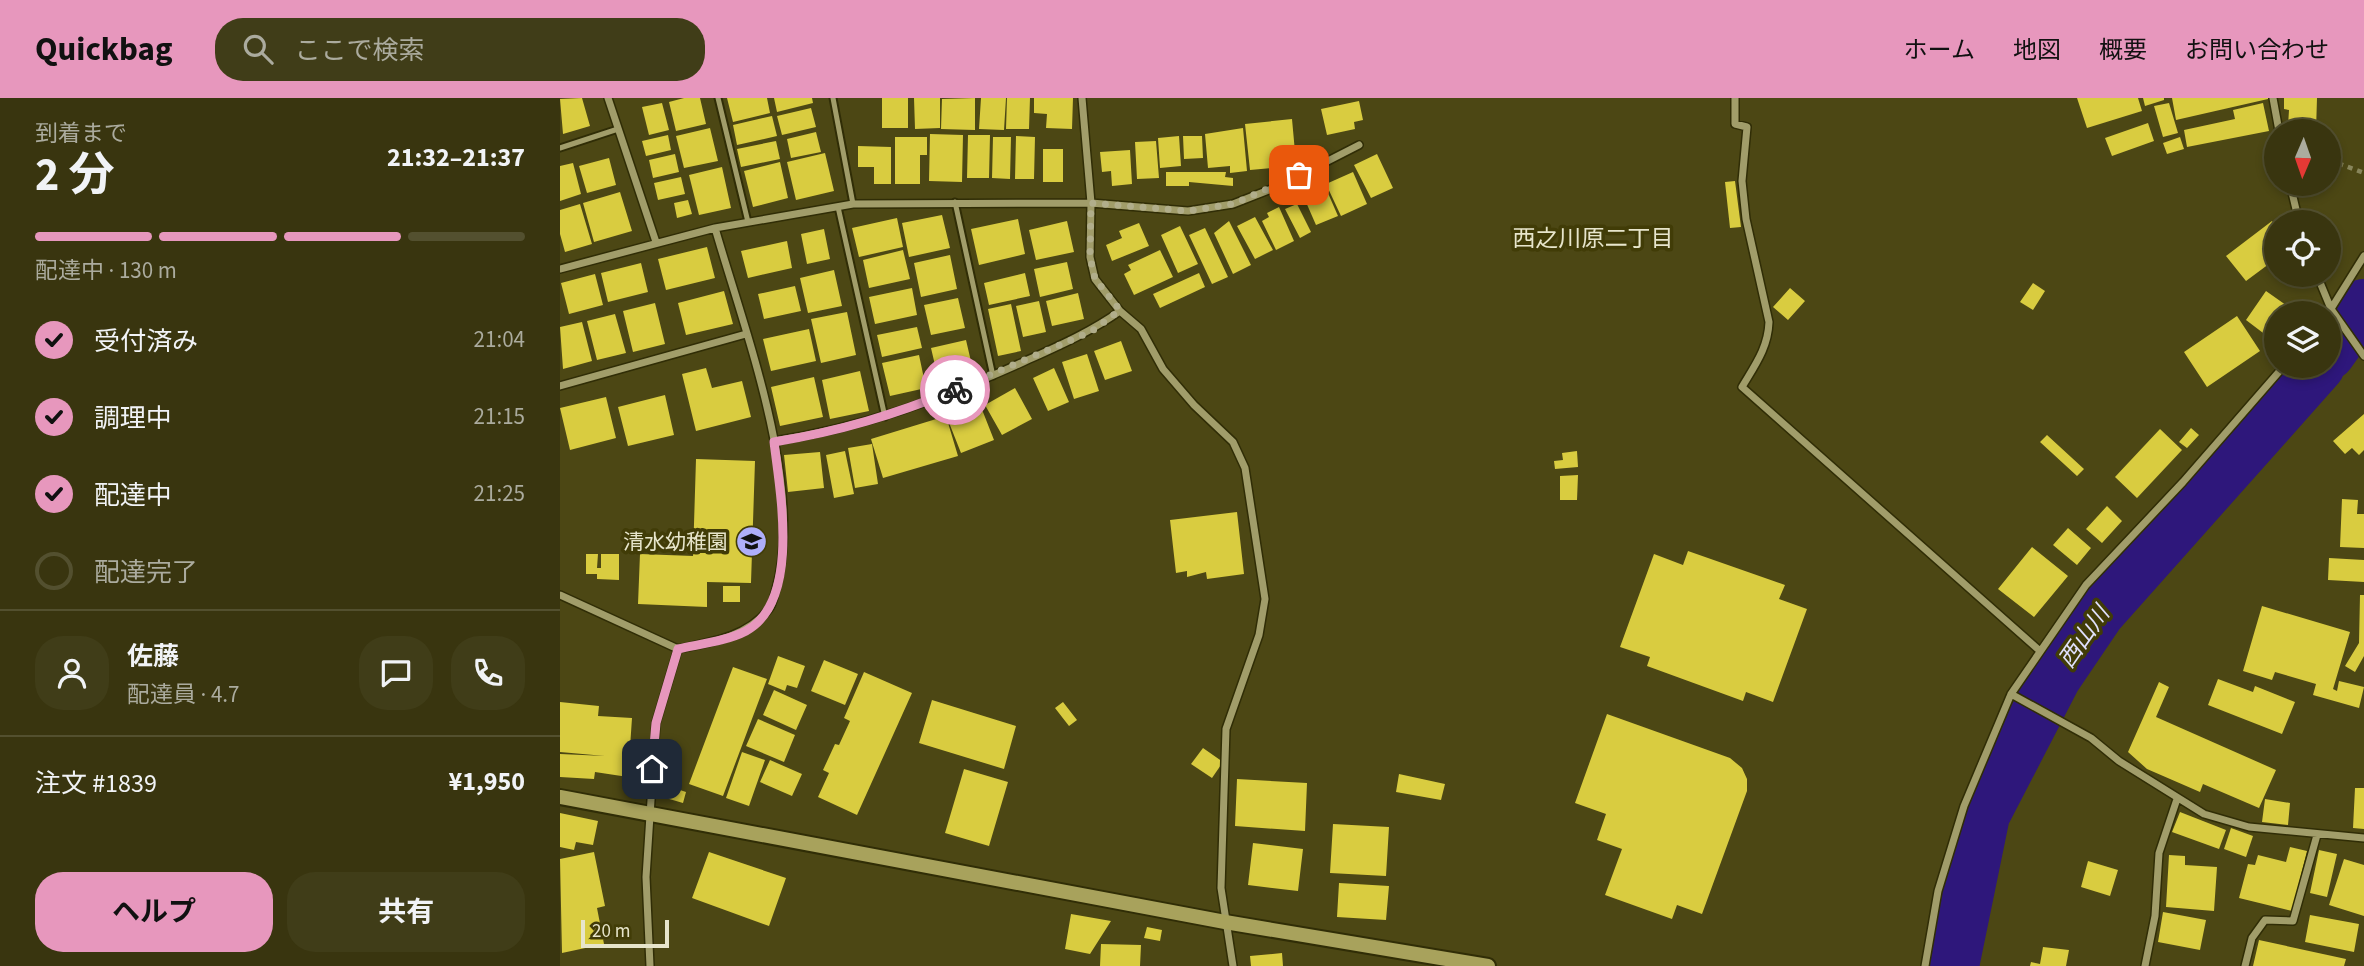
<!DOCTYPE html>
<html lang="ja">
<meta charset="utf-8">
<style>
body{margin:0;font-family:"Source Sans 3","Noto Sans JP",sans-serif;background:#403d18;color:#f1f3f6;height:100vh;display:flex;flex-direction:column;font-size:26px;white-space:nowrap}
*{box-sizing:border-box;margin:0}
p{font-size:23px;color:#abab9e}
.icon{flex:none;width:38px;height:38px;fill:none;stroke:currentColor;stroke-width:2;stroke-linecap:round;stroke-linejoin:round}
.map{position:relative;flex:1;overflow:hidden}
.drawer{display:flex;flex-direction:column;background:#39350f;width:560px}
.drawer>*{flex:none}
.needle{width:46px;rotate:182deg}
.tools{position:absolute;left:1704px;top:21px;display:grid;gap:14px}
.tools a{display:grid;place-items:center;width:77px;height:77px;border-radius:50%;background:#39350f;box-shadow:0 4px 10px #0003,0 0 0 2px #53502f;font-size:35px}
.scale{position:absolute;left:21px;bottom:18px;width:88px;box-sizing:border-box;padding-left:7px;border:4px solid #e7e5cb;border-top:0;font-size:19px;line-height:24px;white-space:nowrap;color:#e7e5cb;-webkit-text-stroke:5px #413c07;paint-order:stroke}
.pin{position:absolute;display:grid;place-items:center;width:60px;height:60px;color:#fff;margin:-30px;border-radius:14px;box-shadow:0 4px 10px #0006}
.courier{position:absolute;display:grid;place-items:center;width:70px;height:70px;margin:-35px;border:5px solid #e797bd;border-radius:50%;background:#fff;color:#222;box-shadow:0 2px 9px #0007}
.summary em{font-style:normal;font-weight:700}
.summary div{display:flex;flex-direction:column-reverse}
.summary{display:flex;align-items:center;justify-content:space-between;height:119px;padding:0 35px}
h1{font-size:46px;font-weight:700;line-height:52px}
.bar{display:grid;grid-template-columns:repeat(4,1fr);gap:10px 7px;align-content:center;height:84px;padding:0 35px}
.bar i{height:9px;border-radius:5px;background:#53502f}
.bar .current{background:#e797bd}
.bar p{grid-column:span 4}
.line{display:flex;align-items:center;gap:18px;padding:0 35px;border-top:2px solid #53502f}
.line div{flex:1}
.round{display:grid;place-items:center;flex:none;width:74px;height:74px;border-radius:28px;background:#403d18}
ol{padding:0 35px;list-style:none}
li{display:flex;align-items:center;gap:21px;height:77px}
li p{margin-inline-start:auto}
li .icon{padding:7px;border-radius:50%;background:#e797bd;color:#111;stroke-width:4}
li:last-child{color:#abab9e}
li i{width:38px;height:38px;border:4px solid #53502f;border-radius:50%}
.cta{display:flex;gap:14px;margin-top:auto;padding:14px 35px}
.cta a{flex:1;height:80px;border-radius:28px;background:#e797bd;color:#111;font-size:28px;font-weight:700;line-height:80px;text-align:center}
.cta a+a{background:#403d18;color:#f1f3f6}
header{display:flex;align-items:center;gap:42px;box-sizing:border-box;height:98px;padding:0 35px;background:#e797bd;color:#111}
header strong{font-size:33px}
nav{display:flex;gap:38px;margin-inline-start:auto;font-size:24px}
.search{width:490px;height:63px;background:#403d18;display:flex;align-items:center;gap:18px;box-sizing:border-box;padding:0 24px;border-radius:28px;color:#abab9e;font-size:26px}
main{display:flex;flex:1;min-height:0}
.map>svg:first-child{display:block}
</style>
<header>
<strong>Quickbag</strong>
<div class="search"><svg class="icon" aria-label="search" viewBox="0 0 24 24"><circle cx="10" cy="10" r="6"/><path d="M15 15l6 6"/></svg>ここで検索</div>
<nav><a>ホーム</a><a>地図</a><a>概要</a><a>お問い合わせ</a></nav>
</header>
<main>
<section class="drawer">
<div class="summary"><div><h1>2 分</h1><p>到着まで</p></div><em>21:32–21:37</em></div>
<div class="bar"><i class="current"></i><i class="current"></i><i class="current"></i><i></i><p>配達中 · 130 m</p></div>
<ol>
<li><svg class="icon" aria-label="check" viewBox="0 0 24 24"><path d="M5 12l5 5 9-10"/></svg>受付済み<p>21:04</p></li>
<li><svg class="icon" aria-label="check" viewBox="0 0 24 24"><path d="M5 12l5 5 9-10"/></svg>調理中<p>21:15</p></li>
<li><svg class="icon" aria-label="check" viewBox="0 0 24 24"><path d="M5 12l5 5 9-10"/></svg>配達中<p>21:25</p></li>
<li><i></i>配達完了</li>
</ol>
<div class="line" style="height:126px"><a class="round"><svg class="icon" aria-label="person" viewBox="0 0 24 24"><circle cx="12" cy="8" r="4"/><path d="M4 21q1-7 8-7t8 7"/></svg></a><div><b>佐藤</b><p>配達員 · 4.7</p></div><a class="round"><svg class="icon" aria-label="chat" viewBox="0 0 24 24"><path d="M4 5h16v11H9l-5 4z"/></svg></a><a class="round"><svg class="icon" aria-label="phone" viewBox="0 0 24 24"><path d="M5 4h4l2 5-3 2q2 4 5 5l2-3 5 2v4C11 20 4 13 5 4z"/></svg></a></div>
<div class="line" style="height:91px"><div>注文 #1839</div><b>¥1,950</b></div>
<div class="cta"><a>ヘルプ</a><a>共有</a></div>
</section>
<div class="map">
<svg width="1804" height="868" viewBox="0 0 1804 868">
<rect width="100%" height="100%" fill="#4c4714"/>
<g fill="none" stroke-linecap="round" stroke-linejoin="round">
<path stroke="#2e177b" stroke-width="52" d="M1769 256 1804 207
M1393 868 1424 717 1495 580 1539 515 1759 268"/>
</g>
<path fill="#d9cc40" d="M22 0 30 28 3 36 0 1Z
M124 0H140L146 26 116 33 109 4Z
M167 0H207L210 15 173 24Z
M214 0H252L253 5 217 14Z
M322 0H348V30H322Z
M354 0H380V30L355 31Z
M415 0V32L381 31 382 1Z
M421 0H446L444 32 419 31Z
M447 0H470L469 31H446Z
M474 0H513L512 31 486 30 487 16 474 15Z
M1517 0H1578L1582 13 1527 30Z
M1583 0H1604V2L1585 8Z
M1612 0H1708V1L1616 22Z
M1724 0H1757L1756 33H1734V29L1728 28 1729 12 1724 11Z
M799 3 803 22 794 24 795 31 767 37 761 11Z
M102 5 109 32 89 37 82 9Z
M1609 5 1618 35 1603 39 1594 8Z
M1703 5 1709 33 1627 49 1624 32 1675 21 1673 12Z
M251 10 256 29 222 37 217 18Z
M212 18 217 38 177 47 173 27Z
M732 21 735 54 711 57 713 70 690 72 685 26Z
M1588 25 1594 43 1552 58 1545 40Z
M150 30 158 63 124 70 116 38Z
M683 30 687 73 670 75V68L648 70 645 36Z
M256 34 261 54 231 60 227 41Z
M370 36 403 37 402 84 369 83Z
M108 37 111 52 86 58 82 43Z
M408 37H430L429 80H407Z
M456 38 475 39 474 81H455Z
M619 38 621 68 600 70 598 40Z
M623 38H642L643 60 624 61Z
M335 39H367V57H360V86H335Z
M433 39H451L450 81 432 80Z
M1620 39 1624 51 1607 56 1603 45Z
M216 43 220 61 181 69 177 51Z
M596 43 599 80 577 81 575 44Z
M298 48 331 49V86H314V69H298Z
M483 51H503V84H483Z
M570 52 572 86 552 88 551 73 542 74 540 54Z
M265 55 274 93 236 102 227 64Z
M115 56 119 74 93 80 89 62Z
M817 56 833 90 811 100 794 67Z
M49 60 56 87 27 95 19 68Z
M220 64 228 100 193 109 184 73Z
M13 65 21 96 0 103V68Z
M162 69 171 110 139 117 129 77Z
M606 74H666L665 79 673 80V88L629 84V88H606Z
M793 74 807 106 781 118 766 86Z
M121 79 125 96 98 102 94 85Z
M1175 83 1181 129 1170 130 1165 84Z
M764 86 778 118 756 127 742 95Z
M60 94 72 133 34 144 23 105Z
M128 102 132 116 117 120 114 105Z
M20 106 32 146 5 154 0 136V112Z
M737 106 751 134 740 140 725 111Z
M719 109 734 143 716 152 702 123 709 119 707 115Z
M382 117 390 150 349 159 342 125Z
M695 119 713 152 695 161 677 128Z
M337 120 343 149 299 159 292 130Z
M458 121 465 156 419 167 411 131Z
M507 123 514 154 476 162 469 132Z
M669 123 691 167 673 176 654 135Z
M1712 123 1717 129V160L1686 183 1666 158Z
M579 125 589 148 552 163 546 147 562 140 559 133Z
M620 128 638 166 618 175 601 137Z
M645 130 668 179 652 186 629 137Z
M264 131 270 161 247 166 241 136Z
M227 143 232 170 188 180 181 153Z
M147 149 155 180 106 192 98 161Z
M343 152 350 181 309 190 303 162Z
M600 152 613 179 574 197 564 176 571 172 568 167Z
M390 157 397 191 361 199 354 165Z
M507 164 513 191 480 199 474 171Z
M81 165 88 194 48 204 41 175Z
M274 172 282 208 248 215 240 180Z
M465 175 470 198 429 207 424 185Z
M639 175 645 189 600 210 593 196Z
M35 176 43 207 9 216 1 185Z
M1473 185 1485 193 1473 212 1460 204Z
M235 188 241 213 204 221 198 196Z
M352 190 357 217 315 226 309 199Z
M1230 190 1245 203 1228 222 1213 209Z
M164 193 173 226 126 237 118 205Z
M1706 193 1737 215H1717L1715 244 1686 222Z
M518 195 524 221 492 228 486 203Z
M398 200 405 230 371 237 364 207Z
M479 203 486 234 463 239 456 208Z
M95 205 105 246 73 254 63 213Z
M451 206 461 253 438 258 428 211Z
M287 214 296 257 261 265 251 221Z
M55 216 66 255 37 262 27 223Z
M1677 218 1700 253 1647 289 1624 254Z
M22 224 32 263 3 271 0 229Z
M357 229 362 250 322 259 317 237Z
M249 231 256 263 211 273 203 241Z
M406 242 413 272 378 280 371 250Z
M561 243 572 273 545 282 534 253Z
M527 256 539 293 514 301 502 264Z
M359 257 366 290 330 298 322 265Z
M146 270 152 290 182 283 191 319 136 333 122 276Z
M494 270 509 304 488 313 473 280Z
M300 273 309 313 270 321 262 282Z
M254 279 263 319 220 328 211 289Z
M455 290 472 321 442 337 425 307Z
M105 297 114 337 68 348 58 309Z
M46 299 56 340 10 352 0 310Z
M421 309 434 342 401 355 388 322Z
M1804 316V352L1799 357 1792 350 1785 356 1773 343Z
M386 318 398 358 323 380 311 341Z
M1631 330 1639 337 1627 350 1619 344Z
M1600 331 1622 352 1577 400 1555 379Z
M1487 337 1524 371 1517 378 1480 344Z
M312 346 318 386 295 390 288 350Z
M285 353 294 396 274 400 266 357Z
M1017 353 1018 369 995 371 994 363 1003 362 1002 355Z
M260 354 264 390 228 394 224 357Z
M136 361 195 363 191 485 147 484V509L78 506 80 456 133 458Z
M1018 377 1017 402H1000V378Z
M1782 401 1798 402 1797 416H1804V450L1780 449Z
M1547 408 1562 423 1542 445 1526 431Z
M677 414 684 476 647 481 646 474 627 479V473L616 475 610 422Z
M1508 430 1531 450 1517 467 1493 447Z
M1472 449 1508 478 1474 519 1438 491Z
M1128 453 1225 487 1219 501 1247 511 1213 604 1186 594 1183 603 1087 568 1090 559 1060 549 1094 456 1123 467Z
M26 456H38L37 470H41V456H59V482L37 481V476H26Z
M1769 460 1804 462V484L1768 482Z
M163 488H180V504H163Z
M1800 497H1804V558L1795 574 1785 568 1799 545Z
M1702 508 1790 534 1773 591 1777 593 1779 583 1804 589 1799 610 1753 597 1756 586 1715 574 1712 582 1683 573Z
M218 558 245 568 237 590 227 587 225 593 208 586Z
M264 562 298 576 285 607 251 593Z
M173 569 207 581 163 698 129 686Z
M304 574 352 595 297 717 258 699 269 675 263 672 275 646 279 647 290 623 284 620Z
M1658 581 1693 594 1695 588 1735 604 1722 636 1648 607Z
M1599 584 1609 589 1596 619 1716 672 1699 710 1643 686 1640 694 1587 671 1568 654Z
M214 592 247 607 236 632 203 617Z
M372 602 456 628 444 671 359 645Z
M0 604 39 608 38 618 72 620 68 679 35 674 34 681 0 679V656L45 658 0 654Z
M503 604 517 622 509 628 495 610Z
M1047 616 1170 660 1182 670 1187 681V693L1142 816 1117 807 1112 821 1045 797 1062 751 1037 742 1046 716 1015 705Z
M198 621 235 637 224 664 186 648Z
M643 650 663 664 652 680 631 666Z
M182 654 205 662 189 708 166 700Z
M210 662 242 676 232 698 200 684Z
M404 671 448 684 429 748 385 735Z
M839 676 885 686 881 702 836 694Z
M677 681 747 685 745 733 675 728Z
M102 686 126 694 123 705 99 698Z
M1795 690H1804V731L1793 730Z
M1705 701 1730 705 1728 727 1702 724Z
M1620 714 1666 732 1659 751 1612 734Z
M0 715 38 723 33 747 16 744 14 752 0 749Z
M773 726 829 729 826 778 770 775Z
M1671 730 1693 738 1686 759 1664 751Z
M693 745 743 751 738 793 688 787Z
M1730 749 1747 753 1732 813 1679 800 1688 766 1695 767 1698 757 1726 764Z
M1759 752 1777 756 1767 799 1750 795Z
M34 754 45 808 37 810 44 846 2 855 0 761Z
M149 754 226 780 209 828 132 800Z
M1609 757 1625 758V767L1657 769 1654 813 1606 809Z
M1784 761 1804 767V818L1769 807Z
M1528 763 1558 772 1550 798 1521 789Z
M779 785 829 788 826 822 777 819Z
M1603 814 1646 822 1640 852 1598 844Z
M511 816 551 823 530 856 505 851Z
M1750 817 1799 826 1794 854 1745 844Z
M587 829 602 832 600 843 584 840Z
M1699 842 1786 861 1784 868H1693Z
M541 846 581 847 580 868H540Z
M1483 849 1509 852 1506 868H1470L1471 864 1480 866Z
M722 855 723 868H691L690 858Z"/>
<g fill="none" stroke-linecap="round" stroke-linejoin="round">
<defs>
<path id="lane" d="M158 0 188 124
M273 0 293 106
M0 50 58 31
M395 104 433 278
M278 109 325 319"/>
<path id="street" d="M48 0 96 144
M522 0 531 105 530 159 535 181 560 213 581 231 603 271 634 307 673 344 685 370 705 501 699 537 666 631 661 790 673 868
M1175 0V26L1187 29 1182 83 1186 121 1209 224C1208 250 1195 267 1182 289L1480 553
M1713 0 1719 33
M1730 86 1739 124
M0 171 155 130 293 106 531 105 628 113 673 106 719 88 799 47
M1757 177 1771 211 1804 258
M1769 214 1804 158
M0 288 186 236
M214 343C301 330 381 301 461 265 496 249 529 235 560 213
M0 497 118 551
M1451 596 1531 640 1559 663 1644 716 1689 729 1804 740
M90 868 86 779 96 625 118 551C152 544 187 539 209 511 213 506 214 498 216 491 245 389 184 231 155 130
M1365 868 1378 793 1404 708 1451 596 1526 487 1623 384 1724 268
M1585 868 1595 818 1599 755 1617 701
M1685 868 1692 840 1705 822 1733 823 1757 737"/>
<path id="secondary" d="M0 699 665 824 928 868"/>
</defs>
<use href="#lane" stroke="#302d06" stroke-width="9"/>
<use href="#street" stroke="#302d06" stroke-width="10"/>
<use href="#secondary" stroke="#302d06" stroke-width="18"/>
<path stroke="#88855b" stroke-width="4.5" stroke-dasharray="5 5" stroke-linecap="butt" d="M1769 62 1804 75"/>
<use href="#lane" stroke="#a19d6a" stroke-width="5"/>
<use href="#street" stroke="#a19d6a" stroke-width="7"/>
<use href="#secondary" stroke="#a8a25c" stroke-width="14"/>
</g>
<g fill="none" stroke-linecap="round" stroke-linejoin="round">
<path stroke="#b1ae8b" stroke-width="7" stroke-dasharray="0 12.6" d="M395 292 532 233 560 212 535 181 530 159 531 105 628 113 673 106 739 77"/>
<path stroke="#e797bd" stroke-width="9" d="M92 671 96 625 118 551C140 546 167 543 186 533 241 503 220 393 214 344 281 333 333 317 395 292"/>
</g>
<defs>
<symbol id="school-disc" viewBox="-11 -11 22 22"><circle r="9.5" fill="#aeaefa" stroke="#413c07"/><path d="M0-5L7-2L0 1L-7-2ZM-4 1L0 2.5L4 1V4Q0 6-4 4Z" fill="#111"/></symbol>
</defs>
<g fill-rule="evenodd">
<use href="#school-disc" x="174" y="426" width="35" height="35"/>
</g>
<g text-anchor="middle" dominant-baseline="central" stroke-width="7" stroke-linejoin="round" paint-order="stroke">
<g font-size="21" fill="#e7e5cb" stroke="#413c07" text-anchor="end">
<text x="168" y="444">清水幼稚園</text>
</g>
<g font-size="23" fill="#e7e5cb" stroke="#413c07">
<text x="1033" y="140">西之川原二丁目</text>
</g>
<g font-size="23" font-style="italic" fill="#e0e1fc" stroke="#413c07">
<text transform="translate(1524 539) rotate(-55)">西山川</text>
</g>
</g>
</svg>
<div class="tools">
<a><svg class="needle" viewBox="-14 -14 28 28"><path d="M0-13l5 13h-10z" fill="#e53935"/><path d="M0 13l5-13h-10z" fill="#abab9e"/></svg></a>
<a><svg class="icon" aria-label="locate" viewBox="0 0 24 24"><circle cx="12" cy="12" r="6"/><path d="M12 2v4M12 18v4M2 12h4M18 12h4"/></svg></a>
<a><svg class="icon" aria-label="layers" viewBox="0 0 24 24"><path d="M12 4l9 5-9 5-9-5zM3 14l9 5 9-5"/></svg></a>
</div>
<div class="scale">20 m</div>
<div class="pin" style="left:739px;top:77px;background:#ea580c"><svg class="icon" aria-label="bag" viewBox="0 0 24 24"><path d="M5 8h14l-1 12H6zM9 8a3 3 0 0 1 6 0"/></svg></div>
<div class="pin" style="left:92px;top:671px;background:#1f2937"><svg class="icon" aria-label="home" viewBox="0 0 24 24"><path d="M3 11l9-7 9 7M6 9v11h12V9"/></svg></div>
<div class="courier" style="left:395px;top:292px"><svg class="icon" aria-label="bike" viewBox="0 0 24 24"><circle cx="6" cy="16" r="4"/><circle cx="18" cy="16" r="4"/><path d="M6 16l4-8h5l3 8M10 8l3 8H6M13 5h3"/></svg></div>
</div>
</main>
